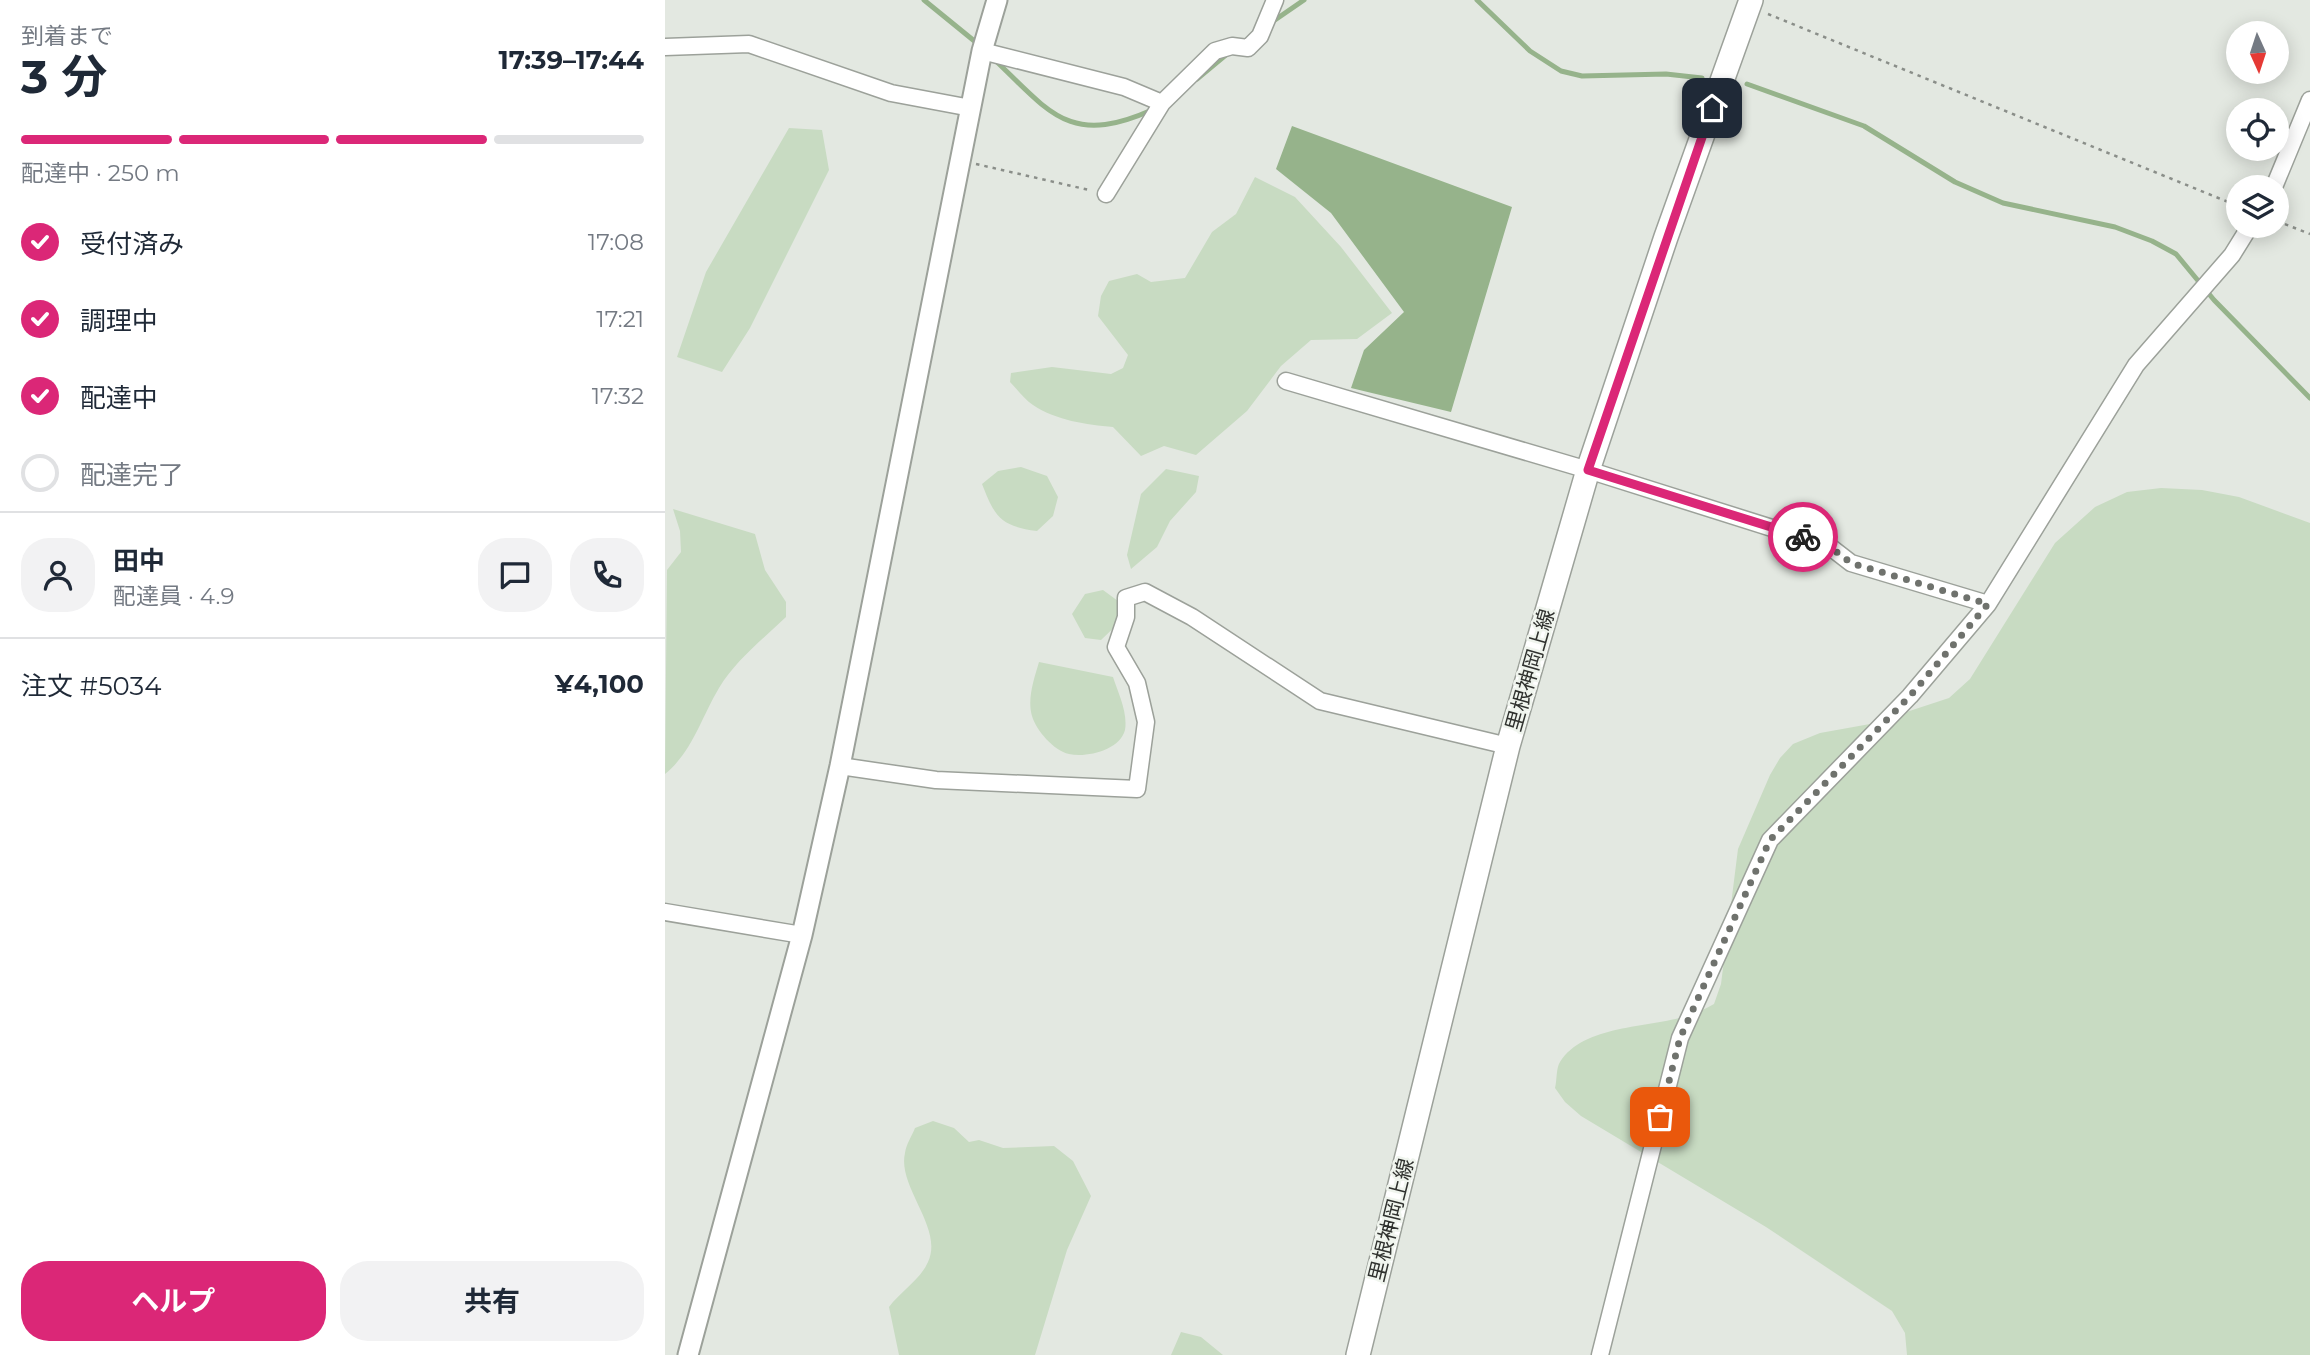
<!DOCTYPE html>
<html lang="ja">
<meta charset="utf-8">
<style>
body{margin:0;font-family:Montserrat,"Noto Sans JP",sans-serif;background:#f2f2f3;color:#1f2937;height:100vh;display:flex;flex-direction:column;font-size:26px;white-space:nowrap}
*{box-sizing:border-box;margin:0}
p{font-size:23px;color:#747a83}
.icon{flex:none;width:38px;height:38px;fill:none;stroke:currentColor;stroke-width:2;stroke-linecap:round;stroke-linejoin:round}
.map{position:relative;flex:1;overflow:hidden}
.sheet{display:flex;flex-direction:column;background:#fff;width:665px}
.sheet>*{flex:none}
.needle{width:46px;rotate:177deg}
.tools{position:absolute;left:1561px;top:21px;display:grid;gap:14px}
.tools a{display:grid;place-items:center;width:63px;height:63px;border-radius:50%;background:#fff;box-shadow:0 4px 18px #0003;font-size:35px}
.pin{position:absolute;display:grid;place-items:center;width:60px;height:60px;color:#fff;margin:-30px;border-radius:14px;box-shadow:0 4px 10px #0006}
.courier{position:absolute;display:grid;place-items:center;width:70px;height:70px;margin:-35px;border:5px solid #db2777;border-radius:50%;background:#fff;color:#222;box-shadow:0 2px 9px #0007}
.head em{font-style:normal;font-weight:700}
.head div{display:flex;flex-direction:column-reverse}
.head{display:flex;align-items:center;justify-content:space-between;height:119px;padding:0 21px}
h1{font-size:46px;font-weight:700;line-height:52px}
.bar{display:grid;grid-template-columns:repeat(4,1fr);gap:10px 7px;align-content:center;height:84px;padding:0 21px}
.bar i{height:9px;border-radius:5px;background:#e0e1e3}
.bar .active{background:#db2777}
.bar p{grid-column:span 4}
.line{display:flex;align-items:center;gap:18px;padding:0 21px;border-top:2px solid #e0e1e3}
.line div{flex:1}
.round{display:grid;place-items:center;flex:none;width:74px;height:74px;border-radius:28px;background:#f2f2f3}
ol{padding:0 21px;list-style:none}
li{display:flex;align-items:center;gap:21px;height:77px}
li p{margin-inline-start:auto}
li .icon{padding:7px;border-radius:50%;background:#db2777;color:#fff;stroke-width:4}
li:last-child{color:#747a83}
li i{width:38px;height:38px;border:4px solid #e0e1e3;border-radius:50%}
.primary-button{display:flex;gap:14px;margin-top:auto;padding:14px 21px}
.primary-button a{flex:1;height:80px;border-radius:28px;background:#db2777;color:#fff;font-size:28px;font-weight:700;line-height:80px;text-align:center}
.primary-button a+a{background:#f2f2f3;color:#1f2937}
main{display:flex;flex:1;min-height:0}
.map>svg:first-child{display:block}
</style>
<main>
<section class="sheet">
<div class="head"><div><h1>3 分</h1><p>到着まで</p></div><em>17:39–17:44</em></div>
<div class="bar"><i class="active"></i><i class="active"></i><i class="active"></i><i></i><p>配達中 · 250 m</p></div>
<ol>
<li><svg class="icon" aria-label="check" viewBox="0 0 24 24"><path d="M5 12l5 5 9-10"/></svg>受付済み<p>17:08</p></li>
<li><svg class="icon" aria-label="check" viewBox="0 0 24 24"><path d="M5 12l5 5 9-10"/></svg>調理中<p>17:21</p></li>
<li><svg class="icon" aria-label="check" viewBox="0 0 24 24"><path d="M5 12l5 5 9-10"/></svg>配達中<p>17:32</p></li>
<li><i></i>配達完了</li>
</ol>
<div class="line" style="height:126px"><a class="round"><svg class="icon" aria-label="person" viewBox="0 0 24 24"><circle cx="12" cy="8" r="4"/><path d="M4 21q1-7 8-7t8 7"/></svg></a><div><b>田中</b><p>配達員 · 4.9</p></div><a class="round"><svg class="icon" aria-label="chat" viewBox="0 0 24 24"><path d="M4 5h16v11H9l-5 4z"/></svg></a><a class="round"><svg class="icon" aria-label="phone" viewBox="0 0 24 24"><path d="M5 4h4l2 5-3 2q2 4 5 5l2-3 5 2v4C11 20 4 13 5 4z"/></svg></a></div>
<div class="line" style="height:91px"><div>注文 #5034</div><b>¥4,100</b></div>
<div class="primary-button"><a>ヘルプ</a><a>共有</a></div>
</section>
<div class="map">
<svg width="1645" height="1355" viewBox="0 0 1645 1355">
<rect width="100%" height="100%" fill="#e3e8e1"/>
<path fill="#c8dbc2" d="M124 128 157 130 164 170 85 328 57 372 12 357 41 272Z
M590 177 630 197 676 247 727 313 692 339 646 340 616 366 582 411 531 455 499 446 476 456 448 427C422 425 390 420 368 405 359 399 352 389 345 382L346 373 387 367 446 374 458 368 463 355 433 316 436 296 444 281 472 274 486 282 520 278 547 232 571 214Z
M356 467 382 476 393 497 388 516 372 531C335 526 330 517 317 484L333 471Z
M501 469 534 476 531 492 505 521 492 547 466 569 462 555 476 494Z
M1496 488 1537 490 1574 497 1645 523V1355H1242L1240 1333 1227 1311 1101 1227 916 1116 900 1102 890 1088C892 1080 891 1068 895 1062 919 1024 987 1028 1025 1015 1033 1013 1041 1008 1049 1004L1056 984 1073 849 1105 775 1115 758 1128 744 1155 733 1205 724 1284 698 1305 679 1390 543 1430 507 1462 492Z
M8 509 90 534 100 570 121 602V617C98 639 71 660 54 688 36 718 28 751 0 774L2 570 16 552 15 531Z
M438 590 453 601 459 618 436 640 420 638 407 614 420 594Z
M374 662 448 677C453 693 463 712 460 730 455 750 422 758 404 754 389 751 371 730 367 716 362 699 369 679 374 662Z
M268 1121 289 1128 304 1142 314 1140 338 1148 389 1146 408 1161 426 1196 402 1250 370 1355H234L224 1307C236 1291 255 1280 263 1262 279 1228 232 1187 240 1153 241 1144 247 1136 250 1128Z
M516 1332 536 1337 558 1355H506Z"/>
<path fill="#96b38b" d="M627 126 847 207 786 412 686 388 699 350 739 312 666 213 611 169Z"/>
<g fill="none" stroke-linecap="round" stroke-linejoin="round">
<path stroke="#96b38b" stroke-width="5" d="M259 0 313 44
M812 0 865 51 896 71 917 76 1001 74 1037 78
M607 22 639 0
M331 61C386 114 406 146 487 110
M532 79 562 54
M1082 84 1199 126 1290 182 1338 203 1450 227 1487 241 1511 254 1549 300 1645 398"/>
<defs>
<path id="minor" d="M0 47 84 44 226 93 306 108
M317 51 459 87 497 103
M1609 187 1645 100
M441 194 497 103 550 51 567 46 583 48 595 36 610 0
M621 381 923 470 1164 546 1186 563 1323 604
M175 766 271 780 472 789 481 722 472 683 451 647 461 617V598L480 592 527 617 655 701 843 746
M0 912 137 935
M935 1355 1015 1038 1105 840 1245 696 1323 604 1471 365 1567 255 1585 226"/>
<path id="tertiary" d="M23 1355 137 935 175 766 317 51 332 0"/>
<path id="secondary" d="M693 1355 843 746 923 470 1001 237 1086 0"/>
</defs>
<use href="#minor" stroke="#9ca19a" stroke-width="19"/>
<use href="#tertiary" stroke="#9ca19a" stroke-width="23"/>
<use href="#secondary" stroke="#9ca19a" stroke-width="26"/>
<path stroke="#8a8e89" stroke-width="2.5" stroke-dasharray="3.5 5" stroke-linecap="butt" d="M1103 14 1573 206
M311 164 424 190
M1612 221 1645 234"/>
<use href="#minor" stroke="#fff" stroke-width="16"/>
<use href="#tertiary" stroke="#fff" stroke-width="19"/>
<use href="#secondary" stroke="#fff" stroke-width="23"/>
</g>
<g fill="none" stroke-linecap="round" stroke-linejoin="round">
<path stroke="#6f726d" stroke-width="7" stroke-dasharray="0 12.6" d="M995 1117 1015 1038 1105 840 1245 696 1323 604 1186 563 1164 546 1138 537"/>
<path stroke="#db2777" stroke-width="9" d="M1047 108 923 470 1138 537"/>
</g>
<g text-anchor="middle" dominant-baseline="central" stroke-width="5" stroke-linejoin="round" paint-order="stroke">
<g font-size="21" fill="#30322f" stroke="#f0f5ee">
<text transform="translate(865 670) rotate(-74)">里根神岡上線</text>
<text transform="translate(726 1220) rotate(-76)">里根神岡上線</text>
</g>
</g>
</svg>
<div class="tools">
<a><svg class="needle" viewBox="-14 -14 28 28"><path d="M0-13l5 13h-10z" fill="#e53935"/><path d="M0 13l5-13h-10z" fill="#747a83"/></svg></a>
<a><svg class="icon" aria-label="locate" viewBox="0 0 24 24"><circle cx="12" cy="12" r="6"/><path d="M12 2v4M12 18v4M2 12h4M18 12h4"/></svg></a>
<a><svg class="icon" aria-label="layers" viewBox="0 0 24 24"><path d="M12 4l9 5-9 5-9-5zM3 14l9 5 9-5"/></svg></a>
</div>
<div class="pin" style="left:995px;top:1117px;background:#ea580c"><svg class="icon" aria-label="bag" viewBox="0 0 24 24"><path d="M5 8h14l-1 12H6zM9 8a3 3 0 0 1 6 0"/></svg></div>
<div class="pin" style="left:1047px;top:108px;background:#1f2937"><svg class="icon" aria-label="home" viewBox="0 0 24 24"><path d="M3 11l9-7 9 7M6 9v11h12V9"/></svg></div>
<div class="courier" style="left:1138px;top:537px"><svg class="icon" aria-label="bike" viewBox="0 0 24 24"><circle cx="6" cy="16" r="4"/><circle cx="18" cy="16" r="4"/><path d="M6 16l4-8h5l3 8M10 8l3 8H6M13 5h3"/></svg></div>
</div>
</main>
